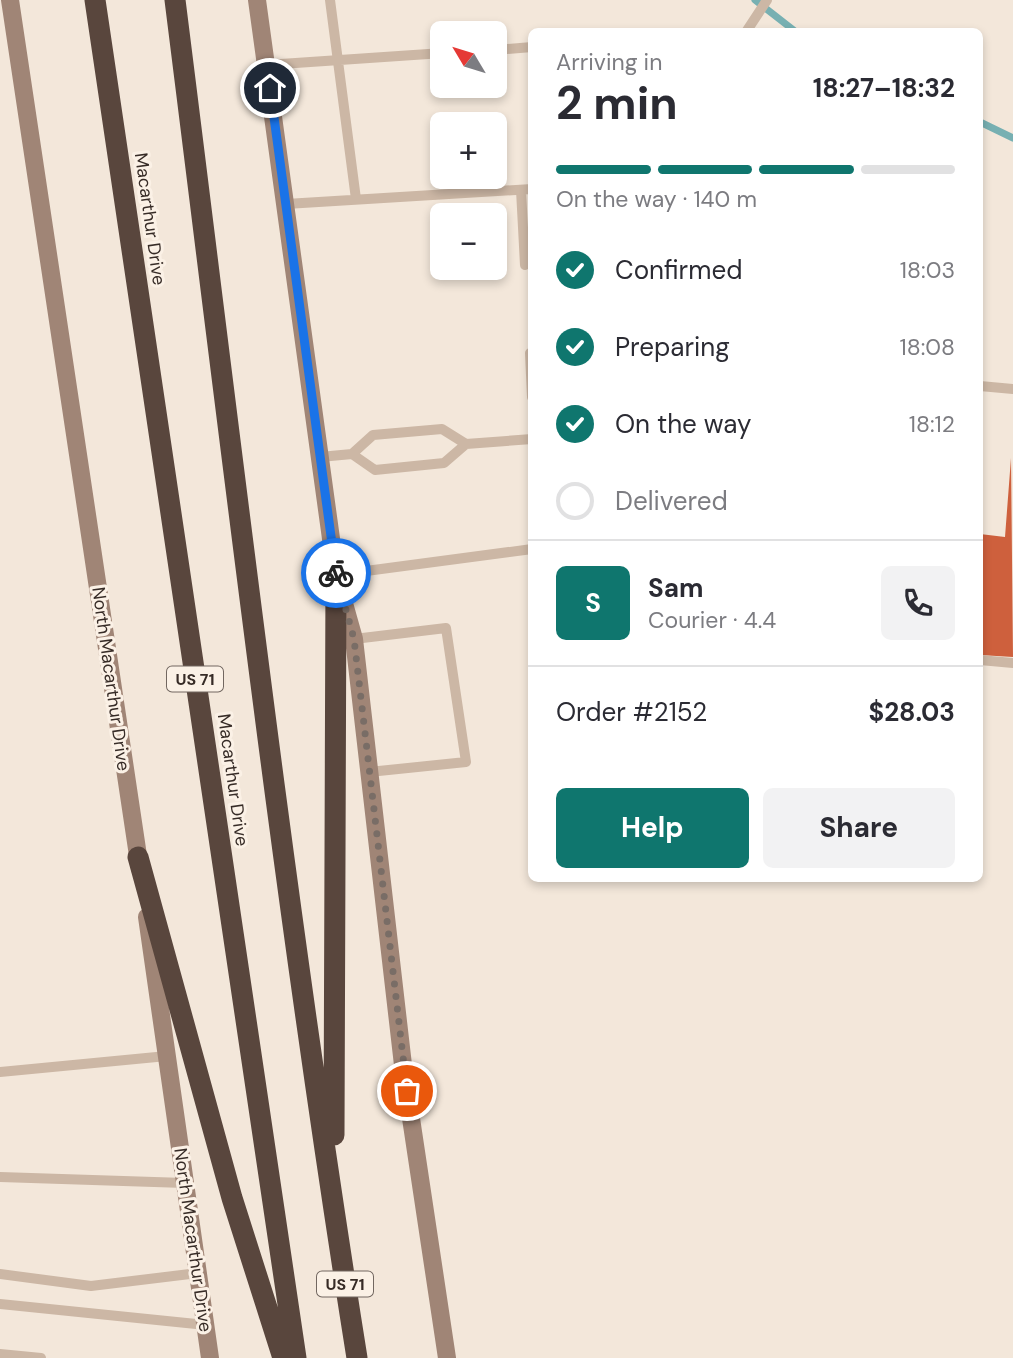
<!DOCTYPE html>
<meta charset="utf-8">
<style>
body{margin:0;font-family:"DM Sans",sans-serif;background:#f2f2f3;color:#2b2b33;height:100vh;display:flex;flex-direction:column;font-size:26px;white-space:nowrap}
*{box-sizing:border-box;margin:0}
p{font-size:23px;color:#7c7c81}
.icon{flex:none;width:38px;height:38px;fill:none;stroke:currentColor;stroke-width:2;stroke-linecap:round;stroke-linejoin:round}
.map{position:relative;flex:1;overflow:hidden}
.details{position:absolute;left:528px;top:28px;width:455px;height:854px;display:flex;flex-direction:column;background:#fff;border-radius:10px;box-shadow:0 4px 10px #0003}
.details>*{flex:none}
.needle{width:46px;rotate:308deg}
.tools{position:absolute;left:430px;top:21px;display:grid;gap:14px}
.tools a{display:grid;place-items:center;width:77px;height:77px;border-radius:10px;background:#fff;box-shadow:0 4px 10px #0003;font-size:35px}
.pin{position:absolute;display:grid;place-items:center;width:60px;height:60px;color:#fff;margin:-30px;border:4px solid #fff;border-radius:50%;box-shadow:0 2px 7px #0007}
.courier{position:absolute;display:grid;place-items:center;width:70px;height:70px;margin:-35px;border:5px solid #1a73e8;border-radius:50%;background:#fff;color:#222;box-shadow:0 2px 9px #0007}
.head em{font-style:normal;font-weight:700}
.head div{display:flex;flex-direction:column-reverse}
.head{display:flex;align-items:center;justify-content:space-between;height:119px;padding:0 28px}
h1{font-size:46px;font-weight:700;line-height:52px}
.bar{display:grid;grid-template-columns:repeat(4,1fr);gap:10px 7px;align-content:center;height:84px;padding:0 28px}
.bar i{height:9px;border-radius:5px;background:#e1e1e2}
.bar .selected{background:#0f766e}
.bar p{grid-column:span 4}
.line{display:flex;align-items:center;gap:18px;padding:0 28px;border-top:2px solid #e1e1e2}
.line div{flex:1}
.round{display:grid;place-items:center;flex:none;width:74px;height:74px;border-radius:10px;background:#f2f2f3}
ol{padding:0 28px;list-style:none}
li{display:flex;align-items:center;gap:21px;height:77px}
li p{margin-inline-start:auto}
li .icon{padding:7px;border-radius:50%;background:#0f766e;color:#fff;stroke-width:4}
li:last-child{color:#7c7c81}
li i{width:38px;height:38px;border:4px solid #e1e1e2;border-radius:50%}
.cta{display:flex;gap:14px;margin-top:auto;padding:14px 28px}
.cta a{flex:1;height:80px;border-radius:10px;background:#0f766e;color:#fff;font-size:28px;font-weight:700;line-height:80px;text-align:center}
.cta a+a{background:#f2f2f3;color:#2b2b33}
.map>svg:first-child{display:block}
</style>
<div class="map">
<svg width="1013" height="1358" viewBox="0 0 1013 1358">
<rect width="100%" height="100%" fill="#f3e7da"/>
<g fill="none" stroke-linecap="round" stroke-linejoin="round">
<path stroke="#77b0b2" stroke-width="7" d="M755 0 796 32
M980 122 1013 138"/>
</g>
<path fill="#ce603d" d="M1011 458 1013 657 980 655V534L1005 537Z"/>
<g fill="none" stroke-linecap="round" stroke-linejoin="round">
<path stroke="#ccb7a5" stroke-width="10" d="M330 0 356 199
M746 32 767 0
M495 50 532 47
M266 65 443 53
M521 190 525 265
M286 204 532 189
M530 353 532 397
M980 386 1013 389
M352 454 375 470 444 463 466 444 532 439
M320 457 352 454 373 435 442 429 466 444
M336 575 532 549
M354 639 446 628 466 762 369 772
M980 660 1013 663
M0 1072 167 1056
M0 1177 185 1183
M0 1274 91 1286 198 1273
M0 1304 206 1325
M0 1354 41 1358"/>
<path stroke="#a08576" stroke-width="18" d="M10 0 140 869
M257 0 336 575 354 639 403 1065 447 1358
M147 917 210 1358"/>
<path stroke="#59463d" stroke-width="21" d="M95 0 296 1358
M175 0C232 453 285 907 357 1358
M138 857 232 1198 283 1358
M334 1135 336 575"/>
</g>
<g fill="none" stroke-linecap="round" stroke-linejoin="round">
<path stroke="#796d66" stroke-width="7" stroke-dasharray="0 12.6" d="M336 573 354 639 407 1091"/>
<path stroke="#1a73e8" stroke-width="9" d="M270 88 336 573"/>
</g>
<g text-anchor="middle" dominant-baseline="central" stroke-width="6" stroke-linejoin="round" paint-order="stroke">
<g fill="#fbf1e6" stroke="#726760" stroke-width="2">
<rect x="167" y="666.5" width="56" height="25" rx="5"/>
<rect x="317" y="1271.5" width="56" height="25" rx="5"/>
</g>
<g font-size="16" font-weight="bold" fill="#372c27">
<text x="195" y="679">US 71</text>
<text x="345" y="1284">US 71</text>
</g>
<g font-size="18" fill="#372c27" stroke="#fbf1e6">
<text transform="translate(150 219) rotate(82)">Macarthur Drive</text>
<text transform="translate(111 679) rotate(82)">North Macarthur Drive</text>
<text transform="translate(233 780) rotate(82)">Macarthur Drive</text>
<text transform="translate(193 1240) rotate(82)">North Macarthur Drive</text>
</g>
</g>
</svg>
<div class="tools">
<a><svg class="needle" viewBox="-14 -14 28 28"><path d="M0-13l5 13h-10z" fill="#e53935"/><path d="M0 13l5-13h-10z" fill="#7c7c81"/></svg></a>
<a>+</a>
<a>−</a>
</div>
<div class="pin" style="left:407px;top:1091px;background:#ea580c"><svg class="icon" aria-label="bag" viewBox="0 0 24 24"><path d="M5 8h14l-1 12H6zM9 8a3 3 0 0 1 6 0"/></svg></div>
<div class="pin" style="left:270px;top:88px;background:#1f2937"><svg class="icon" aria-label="home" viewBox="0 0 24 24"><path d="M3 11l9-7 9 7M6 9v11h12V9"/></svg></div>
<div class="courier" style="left:336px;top:573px"><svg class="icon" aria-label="bike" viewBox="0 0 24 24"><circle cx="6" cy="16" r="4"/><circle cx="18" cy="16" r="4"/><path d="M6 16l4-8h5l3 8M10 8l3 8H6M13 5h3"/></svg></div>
<section class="details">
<div class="head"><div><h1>2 min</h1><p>Arriving in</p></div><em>18:27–18:32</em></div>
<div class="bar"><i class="selected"></i><i class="selected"></i><i class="selected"></i><i></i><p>On the way · 140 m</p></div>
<ol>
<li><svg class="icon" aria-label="check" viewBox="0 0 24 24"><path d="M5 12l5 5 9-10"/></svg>Confirmed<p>18:03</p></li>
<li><svg class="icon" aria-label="check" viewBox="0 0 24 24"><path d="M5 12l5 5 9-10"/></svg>Preparing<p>18:08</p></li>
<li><svg class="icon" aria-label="check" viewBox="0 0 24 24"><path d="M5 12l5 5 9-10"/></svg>On the way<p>18:12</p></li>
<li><i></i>Delivered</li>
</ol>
<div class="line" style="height:126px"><b class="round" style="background:#0f766e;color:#fff">S</b><div><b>Sam</b><p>Courier · 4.4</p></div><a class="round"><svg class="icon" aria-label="phone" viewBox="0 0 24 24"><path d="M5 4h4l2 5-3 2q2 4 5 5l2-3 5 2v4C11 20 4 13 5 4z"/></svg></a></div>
<div class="line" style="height:91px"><div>Order #2152</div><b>$28.03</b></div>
<div class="cta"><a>Help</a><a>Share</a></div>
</section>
</div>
